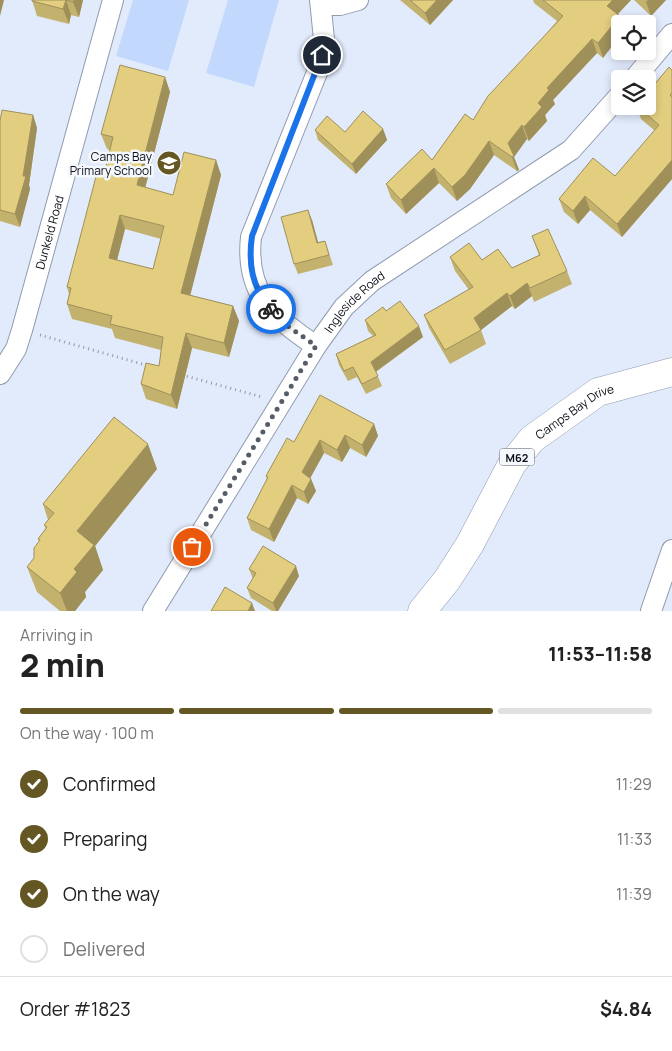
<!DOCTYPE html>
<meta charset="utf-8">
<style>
body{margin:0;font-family:Manrope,sans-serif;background:#f2f2f2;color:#222;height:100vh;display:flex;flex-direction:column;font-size:19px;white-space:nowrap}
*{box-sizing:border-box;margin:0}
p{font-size:16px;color:#767676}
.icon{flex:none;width:28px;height:28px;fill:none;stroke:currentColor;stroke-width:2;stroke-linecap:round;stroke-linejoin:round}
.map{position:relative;height:611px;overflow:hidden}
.panel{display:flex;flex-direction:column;background:#fff;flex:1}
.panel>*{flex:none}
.buttons{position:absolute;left:611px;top:15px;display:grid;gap:10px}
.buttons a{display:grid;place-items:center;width:45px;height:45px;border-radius:5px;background:#fff;box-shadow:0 2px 8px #0003;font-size:25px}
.pin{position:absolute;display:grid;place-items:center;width:42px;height:42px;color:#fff;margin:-21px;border:2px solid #fff;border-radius:50%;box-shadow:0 1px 5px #0007}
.courier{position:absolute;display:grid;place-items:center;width:50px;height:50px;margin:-25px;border:4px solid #1a73e8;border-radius:50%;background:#fff;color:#222;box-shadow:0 1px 6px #0007}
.headline em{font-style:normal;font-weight:800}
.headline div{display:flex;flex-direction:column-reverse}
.headline{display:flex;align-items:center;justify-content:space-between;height:85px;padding:0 20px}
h1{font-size:32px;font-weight:800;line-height:38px}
.bar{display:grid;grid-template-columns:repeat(4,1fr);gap:8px 5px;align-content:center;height:60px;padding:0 20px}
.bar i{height:6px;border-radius:4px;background:#e0e0e0}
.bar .on{background:#645723}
.bar p{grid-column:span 4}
.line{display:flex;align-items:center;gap:12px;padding:0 20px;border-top:1px solid #e0e0e0}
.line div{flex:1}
ol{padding:0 20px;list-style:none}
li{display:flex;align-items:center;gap:15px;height:55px}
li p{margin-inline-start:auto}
li .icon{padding:5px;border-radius:50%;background:#645723;color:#fff;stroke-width:4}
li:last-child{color:#767676}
li i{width:28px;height:28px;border:2px solid #e0e0e0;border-radius:50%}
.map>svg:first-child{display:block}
</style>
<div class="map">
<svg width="672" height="611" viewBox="0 0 672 611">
<rect width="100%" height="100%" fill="#e2ebfc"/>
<path fill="#c3d8fd" d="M133 0H189L168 71 116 56Z
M228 0H279L254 87 206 73Z"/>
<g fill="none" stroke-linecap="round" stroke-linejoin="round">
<defs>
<g id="street">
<path d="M322 5H340L358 0"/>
<path d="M634 79 672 34"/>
<path d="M316 346C273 317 245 293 251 237L318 70 324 39 320 0"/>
<path id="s1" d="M0 374 16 349 22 330 113 0"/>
<path id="s2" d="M153 611 316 346 344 307 372 281 571 150 620 95"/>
<path d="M651 611 672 550"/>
</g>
<g id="primary">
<path id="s3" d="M422 611 447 580 470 544 512 464 532 439 598 392 672 372"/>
</g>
</defs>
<use href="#street" stroke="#909bae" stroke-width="22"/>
<use href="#primary" stroke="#909bae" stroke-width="29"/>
<path stroke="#9198a5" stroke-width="3" stroke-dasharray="1 4" stroke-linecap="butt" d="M40 335 149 366
M182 375 262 397"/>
<use href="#street" stroke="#fff" stroke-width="20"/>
<use href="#primary" stroke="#fff" stroke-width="28"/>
</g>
<path fill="#c3b16e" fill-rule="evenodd" d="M32 0H83L79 17 71 15 69 24 37 16Z
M400 0H453L430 25Z
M533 0H631L618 14 620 16 623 24H620L603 58 597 53 553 100 555 104 545 115 547 121 529 141 527 139 514 157 519 170 517 171 494 155 470 189 457 201 439 183 406 214 391 198 386 184 432 160 473 120 557 21 534 3Z
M634 0H666L651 16Z
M672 70V179L622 237 590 210 578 224 564 212 559 199 615 176 655 131 641 119 636 106H648Z
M165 77 170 92 145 188 173 195 216 160 221 175 190 295 233 306 239 321 229 357 192 348 177 409 146 399 141 384 159 366 161 350 115 338 112 329 72 319 67 304 69 294 67 287 105 170 110 150 107 149 101 134ZM125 229 161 239 153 269 117 260Z
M33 115 37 128 29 185 30 189 20 227 0 221V121Z
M383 129 387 140 356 174 318 140 315 130 345 132Z
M312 220 318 242 325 241 333 265 298 274 294 264Z
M532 236 567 271 572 284 534 302 532 296 515 309 512 306 481 330 486 344 450 364 429 328 424 315 469 290 455 271 450 257 482 260 512 268 539 255Z
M386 311 423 337 376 372 382 386 366 394 357 377 348 381 339 365 336 354 373 336 368 331 365 320Z
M374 424 378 436 366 457 350 448 342 462 324 453 310 478 311 479 316 491 308 504 297 498 274 542 251 530 247 518 267 479 266 476 294 442Z
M157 469 95 546 103 570 85 592 86 597 75 611H60L37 592 27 567 34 558 39 541 38 539 46 529 44 525 48 520 43 504Z
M249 569 299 576 278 611H272L251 598 247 588 253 579Z"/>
<path fill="#9f905a" d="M0 0H4L0 16Z
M66 0 71 15 69 24 63 9Z
M74 0H83L79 17 73 2Z
M437 0H453L430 25 425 13Z
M613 0H631L612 20 607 6Z
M648 0H666L651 16 646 2Z
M620 16 623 24H620V36L603 58 598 43Z
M592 39 597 53 553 100 555 104 545 115 547 121 529 141 524 127 547 88Z
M165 77 170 92 142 200 137 185Z
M33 115 37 128 29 185 30 189 20 227 15 214 23 176Z
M522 125 527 139 514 157 519 170 517 171 512 157 508 143Z
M383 129 387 140 356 174 352 164Z
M489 141 494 155 470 189 457 201 452 187Z
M216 160 221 175 187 308 181 293Z
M672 160V179L622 237 617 224Z
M434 168 439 183 406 214 401 200Z
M585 196 590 210 578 224 573 211Z
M308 210 312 220 321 253 317 243Z
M120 215 125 229 114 272 109 258Z
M527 283 532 296 515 309 510 296Z
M507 293 512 306 481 330 474 318Z
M233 306 239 321 229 357 224 343Z
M419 326 423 337 375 372 371 362Z
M186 333 192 348 177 409 171 395Z
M374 424 378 436 366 457 362 445Z
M345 435 350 448 342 462 337 450Z
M320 440 324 453 307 484 302 472Z
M148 444 157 469 95 546 103 570 85 592 86 597 75 611H67L60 593 74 569 77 531Z
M311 479 316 491 308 504 304 492Z
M292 485 297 498 274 542 269 529Z
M296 566 299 576 278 611H276L273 603Z
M252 603 255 611H248Z"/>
<path fill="#e3ce80" stroke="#9f905a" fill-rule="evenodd" d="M32 0H74L73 2 66 0 63 9 32 1Z
M410 0H437L425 13Z
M543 0H613L607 6 620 16 598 43 592 39 547 88 549 90 538 103 542 107 524 127 522 125 508 143 514 156 512 157 489 141 465 175 452 187 434 168 401 200 386 184 422 149 432 160 465 114 473 120 488 96 563 16Z
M120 65 165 77 137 185 173 195 184 152 216 160 181 293 233 306 224 343 186 333 171 395 141 384 146 363 159 366 163 337 110 324 112 316 67 304 71 288 67 287 98 169 105 170 113 137 101 134ZM120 215 164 226 153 269 109 258Z
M669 67 672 70V93L670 95 672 97V160L617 224 585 196 573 211 559 199 593 158 615 176 659 125 637 106H648V92Z
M2 110 33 115 23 176H26L15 214 0 210V121Z
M363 111 383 129 352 164 315 130 327 116 345 132Z
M308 210 317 243 325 241 329 255 294 264 281 217Z
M548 229 567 271 530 288 527 283 510 296 507 293 474 318 481 330 445 350 424 315 473 287 450 257 469 243 482 260 498 249 512 268 540 255 532 236Z
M400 301 419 326 371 362 378 376 362 384 353 367 344 371 336 354 376 335 365 320 383 307 386 311Z
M320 395 374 424 362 445 345 435 337 450 320 440 302 472 311 479 304 492 292 485 269 529 247 518 268 477 266 476 287 438 294 442Z
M114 417 148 444 77 531 94 545 74 569 77 572 60 593 27 567 34 558V548L40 540 38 539 47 527 44 525 54 513 43 504Z
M263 546 296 566 273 603 247 588 256 573 249 569Z
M225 587 252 603 248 611H211Z"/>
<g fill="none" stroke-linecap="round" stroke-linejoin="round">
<path stroke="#575d67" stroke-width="5" stroke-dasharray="0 9" d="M192 547 316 346 282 322 271 309"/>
<path stroke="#1a73e8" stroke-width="6" d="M271 309C252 288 248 264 252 236L322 55"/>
</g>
<defs>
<symbol id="school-disc" viewBox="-11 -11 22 22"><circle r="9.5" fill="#645723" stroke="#f5f8fc"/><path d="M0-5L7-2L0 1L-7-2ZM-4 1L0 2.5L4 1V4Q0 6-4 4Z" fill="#fff"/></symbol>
</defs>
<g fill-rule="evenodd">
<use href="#school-disc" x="155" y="149" width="28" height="28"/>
</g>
<g text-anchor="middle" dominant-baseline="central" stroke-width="5" stroke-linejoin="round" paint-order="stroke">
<rect fill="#f5f8fc" stroke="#52565c" stroke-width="1" x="499.5" y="448.5" width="35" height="17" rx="4"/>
<g font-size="11" font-weight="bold" fill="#0c1017">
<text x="517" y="457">M62</text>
</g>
<g font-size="12" fill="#0c1017" stroke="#f5f8fc" text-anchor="end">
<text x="152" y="156">Camps Bay<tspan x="152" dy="14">Primary School</tspan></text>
</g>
<g font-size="12" fill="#0c1017" stroke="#f5f8fc">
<text stroke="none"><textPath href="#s1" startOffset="151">Dunkeld Road</textPath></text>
<text stroke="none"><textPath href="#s2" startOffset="370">Ingleside Road</textPath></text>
<text stroke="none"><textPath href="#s3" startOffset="256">Camps Bay Drive</textPath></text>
</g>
</g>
</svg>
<div class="buttons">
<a><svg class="icon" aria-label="locate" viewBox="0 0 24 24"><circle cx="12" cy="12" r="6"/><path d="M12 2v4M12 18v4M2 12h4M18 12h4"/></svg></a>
<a><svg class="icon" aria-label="layers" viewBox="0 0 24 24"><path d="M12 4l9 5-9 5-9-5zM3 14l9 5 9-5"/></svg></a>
</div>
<div class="pin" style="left:192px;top:547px;background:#ea580c"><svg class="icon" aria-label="bag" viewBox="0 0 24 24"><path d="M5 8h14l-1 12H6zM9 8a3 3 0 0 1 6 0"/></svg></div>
<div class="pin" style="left:322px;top:55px;background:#1f2937"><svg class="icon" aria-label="home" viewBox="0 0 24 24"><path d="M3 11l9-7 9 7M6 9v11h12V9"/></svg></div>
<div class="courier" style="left:271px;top:309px"><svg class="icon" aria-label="bike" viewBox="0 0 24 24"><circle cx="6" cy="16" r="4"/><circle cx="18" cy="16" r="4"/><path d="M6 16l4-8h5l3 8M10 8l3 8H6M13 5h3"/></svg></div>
</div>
<section class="panel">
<div class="headline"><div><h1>2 min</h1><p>Arriving in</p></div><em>11:53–11:58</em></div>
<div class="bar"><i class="on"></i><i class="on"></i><i class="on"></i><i></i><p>On the way · 100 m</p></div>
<ol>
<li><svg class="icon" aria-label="check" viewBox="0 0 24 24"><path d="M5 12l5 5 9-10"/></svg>Confirmed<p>11:29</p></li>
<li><svg class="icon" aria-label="check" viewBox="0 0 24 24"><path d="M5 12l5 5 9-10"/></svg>Preparing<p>11:33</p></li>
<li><svg class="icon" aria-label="check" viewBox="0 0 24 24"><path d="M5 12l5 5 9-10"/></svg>On the way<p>11:39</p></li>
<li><i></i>Delivered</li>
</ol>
<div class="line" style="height:65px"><div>Order #1823</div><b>$4.84</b></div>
</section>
